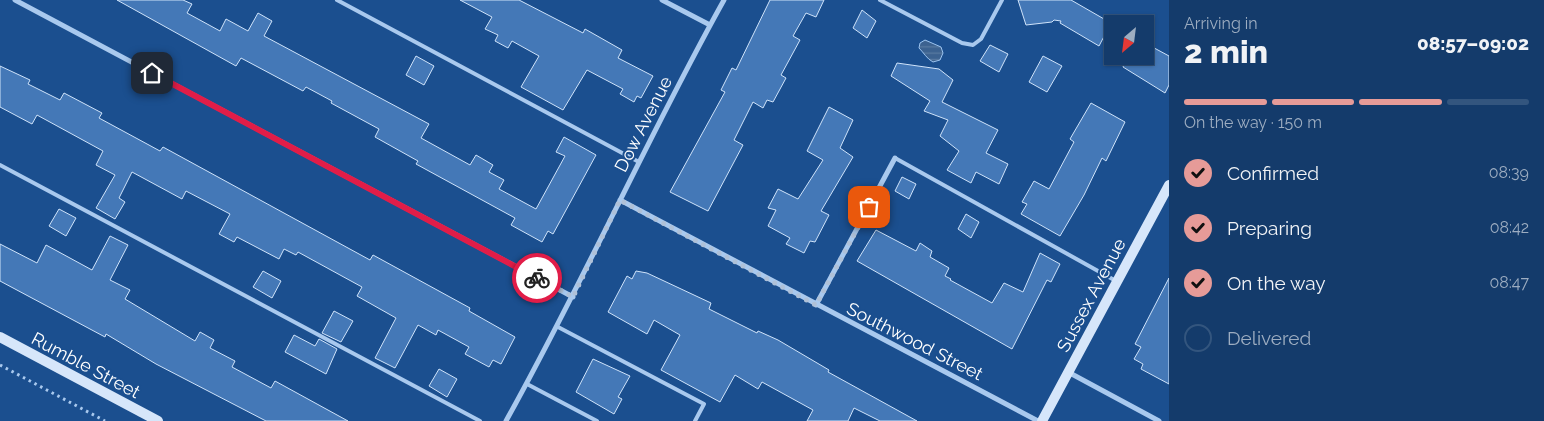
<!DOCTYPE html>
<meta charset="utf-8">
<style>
body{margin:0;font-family:Raleway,sans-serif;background:#214673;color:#f1f3f6;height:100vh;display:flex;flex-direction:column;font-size:19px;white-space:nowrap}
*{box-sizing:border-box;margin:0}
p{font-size:16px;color:#9dadc1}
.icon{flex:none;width:28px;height:28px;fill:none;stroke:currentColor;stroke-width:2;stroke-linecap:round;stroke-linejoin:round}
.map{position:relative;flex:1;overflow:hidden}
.details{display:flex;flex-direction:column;background:#143b6b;width:375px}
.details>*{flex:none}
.needle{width:32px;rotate:208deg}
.fabs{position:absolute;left:1104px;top:15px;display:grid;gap:10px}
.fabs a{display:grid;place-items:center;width:50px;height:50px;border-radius:0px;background:#143b6b;box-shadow:0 1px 4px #0004,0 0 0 1px #33557e;font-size:25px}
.pin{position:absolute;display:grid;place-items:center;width:42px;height:42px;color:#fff;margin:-21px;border-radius:10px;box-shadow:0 2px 8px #0006}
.courier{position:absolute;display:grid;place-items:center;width:50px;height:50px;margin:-25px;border:4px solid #e11d48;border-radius:50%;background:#fff;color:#222;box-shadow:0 1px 6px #0007}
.summary em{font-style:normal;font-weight:800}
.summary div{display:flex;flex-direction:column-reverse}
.summary{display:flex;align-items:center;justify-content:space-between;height:85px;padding:0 15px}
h1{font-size:32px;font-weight:800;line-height:38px}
.bar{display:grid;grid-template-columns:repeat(4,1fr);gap:8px 5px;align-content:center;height:60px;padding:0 15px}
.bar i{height:6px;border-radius:4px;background:#33557e}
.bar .active{background:#e69b98}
.bar p{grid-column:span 4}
ol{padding:0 15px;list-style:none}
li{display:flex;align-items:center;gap:15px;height:55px}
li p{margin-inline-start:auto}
li .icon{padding:5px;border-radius:50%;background:#e69b98;color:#111;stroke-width:4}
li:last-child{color:#9dadc1}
li i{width:28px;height:28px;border:2px solid #33557e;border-radius:50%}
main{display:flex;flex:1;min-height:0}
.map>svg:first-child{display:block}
</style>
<main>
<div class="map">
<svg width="1169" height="421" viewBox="0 0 1169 421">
<defs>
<pattern id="water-rules" width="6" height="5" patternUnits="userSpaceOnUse" patternTransform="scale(1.25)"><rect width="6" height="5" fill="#3c6290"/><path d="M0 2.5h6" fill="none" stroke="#597aa1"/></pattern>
</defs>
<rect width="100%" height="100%" fill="#1b4f8f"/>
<path fill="url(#water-rules)" stroke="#9cc4f0" d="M925 40 941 47 943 53 940 60 933 62C927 59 924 53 919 48L920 43Z"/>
<path fill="#4478b7" stroke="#cfe3fa" d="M117 0H183L192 4 187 13 220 31 226 19 248 31 258 13 272 21 264 36 429 124 421 138 470 165 476 155 493 165 489 172 504 180 499 189 536 209 565 156 556 152 564 137 596 155 553 234 548 231 542 242 511 225 515 218 416 164 418 161 375 137 379 129 331 103 332 101 306 87 303 91 241 58 236 66Z
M460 0H519L583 33 585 29 622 50 618 58 653 76 641 98 637 96 634 102 620 94 623 89 587 70 563 110 521 87 539 56 512 41 508 48 495 41 498 35 485 29 492 17Z
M770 0H824L816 17 806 13 793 36 800 40 781 75 786 78 773 102 767 100 763 108 753 102 734 140 743 145 708 211 670 192 725 92 721 90 732 68 736 70Z
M1018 0H1071L1111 23 1099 46 1060 23 1061 21 1054 20 1052 22 1026 25Z
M862 10 876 21 867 38 853 28Z
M1145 43 1169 56V85L1165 93 1123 67 1127 56H1145Z
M990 45 1008 54 999 72 980 61Z
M416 56 434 66 424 85 406 75Z
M1043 56 1062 66 1047 92 1029 82Z
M897 63 939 69 953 80 942 102 998 130 986 153 1008 164 999 184 976 172 971 183 947 170 959 151 940 136 948 120 924 111 930 101 891 76Z
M0 66 30 80 28 84 60 100 64 93 102 113 99 118 160 151 163 147 370 260 373 255 470 308 469 311 515 337 501 364 493 360 489 367 465 354 469 347 438 330 436 335 418 325 395 368 375 358 396 318 357 296 362 287 298 252 296 255 284 249 279 259 237 237 234 242 219 234 230 214 186 191 182 199 132 172 119 198 125 202 115 219 96 208 115 175 96 165 103 151 37 115 32 124 0 107Z
M1091 103 1125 122 1106 161 1102 158 1084 195 1060 236 1021 214 1027 204 1022 202 1034 181 1049 189 1074 142 1070 139Z
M829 107 853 120 840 148 853 157 821 211 829 215 815 242 810 241 804 253 786 244 790 238 768 226 776 210 768 208 778 189 798 199 823 160 807 151Z
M902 177 916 184 909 199 895 191Z
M59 209 76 218 66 236 49 226Z
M966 214 979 222 971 238 958 229Z
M876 230 916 251 920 243 932 251 930 257 949 268 945 276 951 279 950 280 992 303 1004 283 1023 292 1040 253 1060 264 1051 282 1047 280 1012 349 857 261Z
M110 236 128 245 110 280 130 290 125 299 195 341 200 332 214 340 210 348 235 361 232 367 271 388 275 381 348 421H266L156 364 106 334 105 337 0 281V244L37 263 46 245 92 270Z
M263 271 281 281 272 298 253 287Z
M636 271 647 273 711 303 709 309 757 333 758 331 778 340 829 370 828 372 917 421H880L854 408 848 421H807L813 410 762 382 758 389 735 375 720 402 661 370 680 335 654 320 647 334 608 312 627 276 632 279Z
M1169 278V384L1141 369 1143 364 1134 359 1141 347 1135 344Z
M334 311 353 321 341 342 322 333Z
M294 335 315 346 319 339 337 349 326 374 285 352Z
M593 359 630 376 618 397 622 399 614 414 576 392Z
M439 369 457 379 447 397 429 386Z"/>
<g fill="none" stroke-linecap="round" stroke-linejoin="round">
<path stroke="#a9c9ee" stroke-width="3" stroke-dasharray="2.5 4" stroke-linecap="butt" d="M0 365 105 421"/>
<path stroke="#a9c9ee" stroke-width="4" d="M337 0 639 162
M880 0 962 43 973 45 981 39 1002 0
M895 158 1116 281
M0 165 480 421
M558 327 704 404 695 421
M527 384 597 421"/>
<path stroke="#a9c9ee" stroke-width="5" d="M15 0 573 297
M662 0 710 25
M620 200 1038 421
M816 305 895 158
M1068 372 1159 421
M506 421C583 283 647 138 724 0"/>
<path stroke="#d6e6fa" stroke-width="10" d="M0 337 158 421
M1042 421 1169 185"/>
</g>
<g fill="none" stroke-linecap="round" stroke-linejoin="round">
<path stroke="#afc1d8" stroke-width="5" stroke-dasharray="0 9" d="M537 278 573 297 620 200 816 305 869 207"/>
<path stroke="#e11d48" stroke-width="6" d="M152 73 537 278"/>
</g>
<g text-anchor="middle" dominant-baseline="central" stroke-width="4" stroke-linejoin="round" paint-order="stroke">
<g font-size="18" fill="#fff" stroke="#1b4f8f">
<text transform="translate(643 124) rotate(-63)">Dow Avenue</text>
<text transform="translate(1091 295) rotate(-62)">Sussex Avenue</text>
<text transform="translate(915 341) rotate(27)">Southwood Street</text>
<text transform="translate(86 365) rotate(28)">Rumble Street</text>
</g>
</g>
</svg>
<div class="fabs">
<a><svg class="needle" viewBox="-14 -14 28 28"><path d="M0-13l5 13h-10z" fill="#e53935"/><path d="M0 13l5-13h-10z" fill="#9dadc1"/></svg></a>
</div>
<div class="pin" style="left:869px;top:207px;background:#ea580c"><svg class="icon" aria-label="bag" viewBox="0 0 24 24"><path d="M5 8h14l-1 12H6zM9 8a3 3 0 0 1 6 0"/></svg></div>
<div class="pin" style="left:152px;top:73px;background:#1f2937"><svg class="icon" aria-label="home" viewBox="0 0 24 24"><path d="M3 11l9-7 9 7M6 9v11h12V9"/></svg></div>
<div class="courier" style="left:537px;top:278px"><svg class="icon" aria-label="bike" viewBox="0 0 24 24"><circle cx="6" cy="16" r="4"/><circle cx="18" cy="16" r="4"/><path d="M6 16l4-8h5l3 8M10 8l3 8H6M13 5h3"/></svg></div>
</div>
<section class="details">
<div class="summary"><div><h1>2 min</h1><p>Arriving in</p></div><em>08:57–09:02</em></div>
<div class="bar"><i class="active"></i><i class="active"></i><i class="active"></i><i></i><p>On the way · 150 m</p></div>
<ol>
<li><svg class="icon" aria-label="check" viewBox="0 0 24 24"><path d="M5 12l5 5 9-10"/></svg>Confirmed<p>08:39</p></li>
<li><svg class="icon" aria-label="check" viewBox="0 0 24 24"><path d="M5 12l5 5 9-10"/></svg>Preparing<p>08:42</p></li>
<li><svg class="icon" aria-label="check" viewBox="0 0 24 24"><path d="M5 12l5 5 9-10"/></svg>On the way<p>08:47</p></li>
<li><i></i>Delivered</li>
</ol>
</section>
</main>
